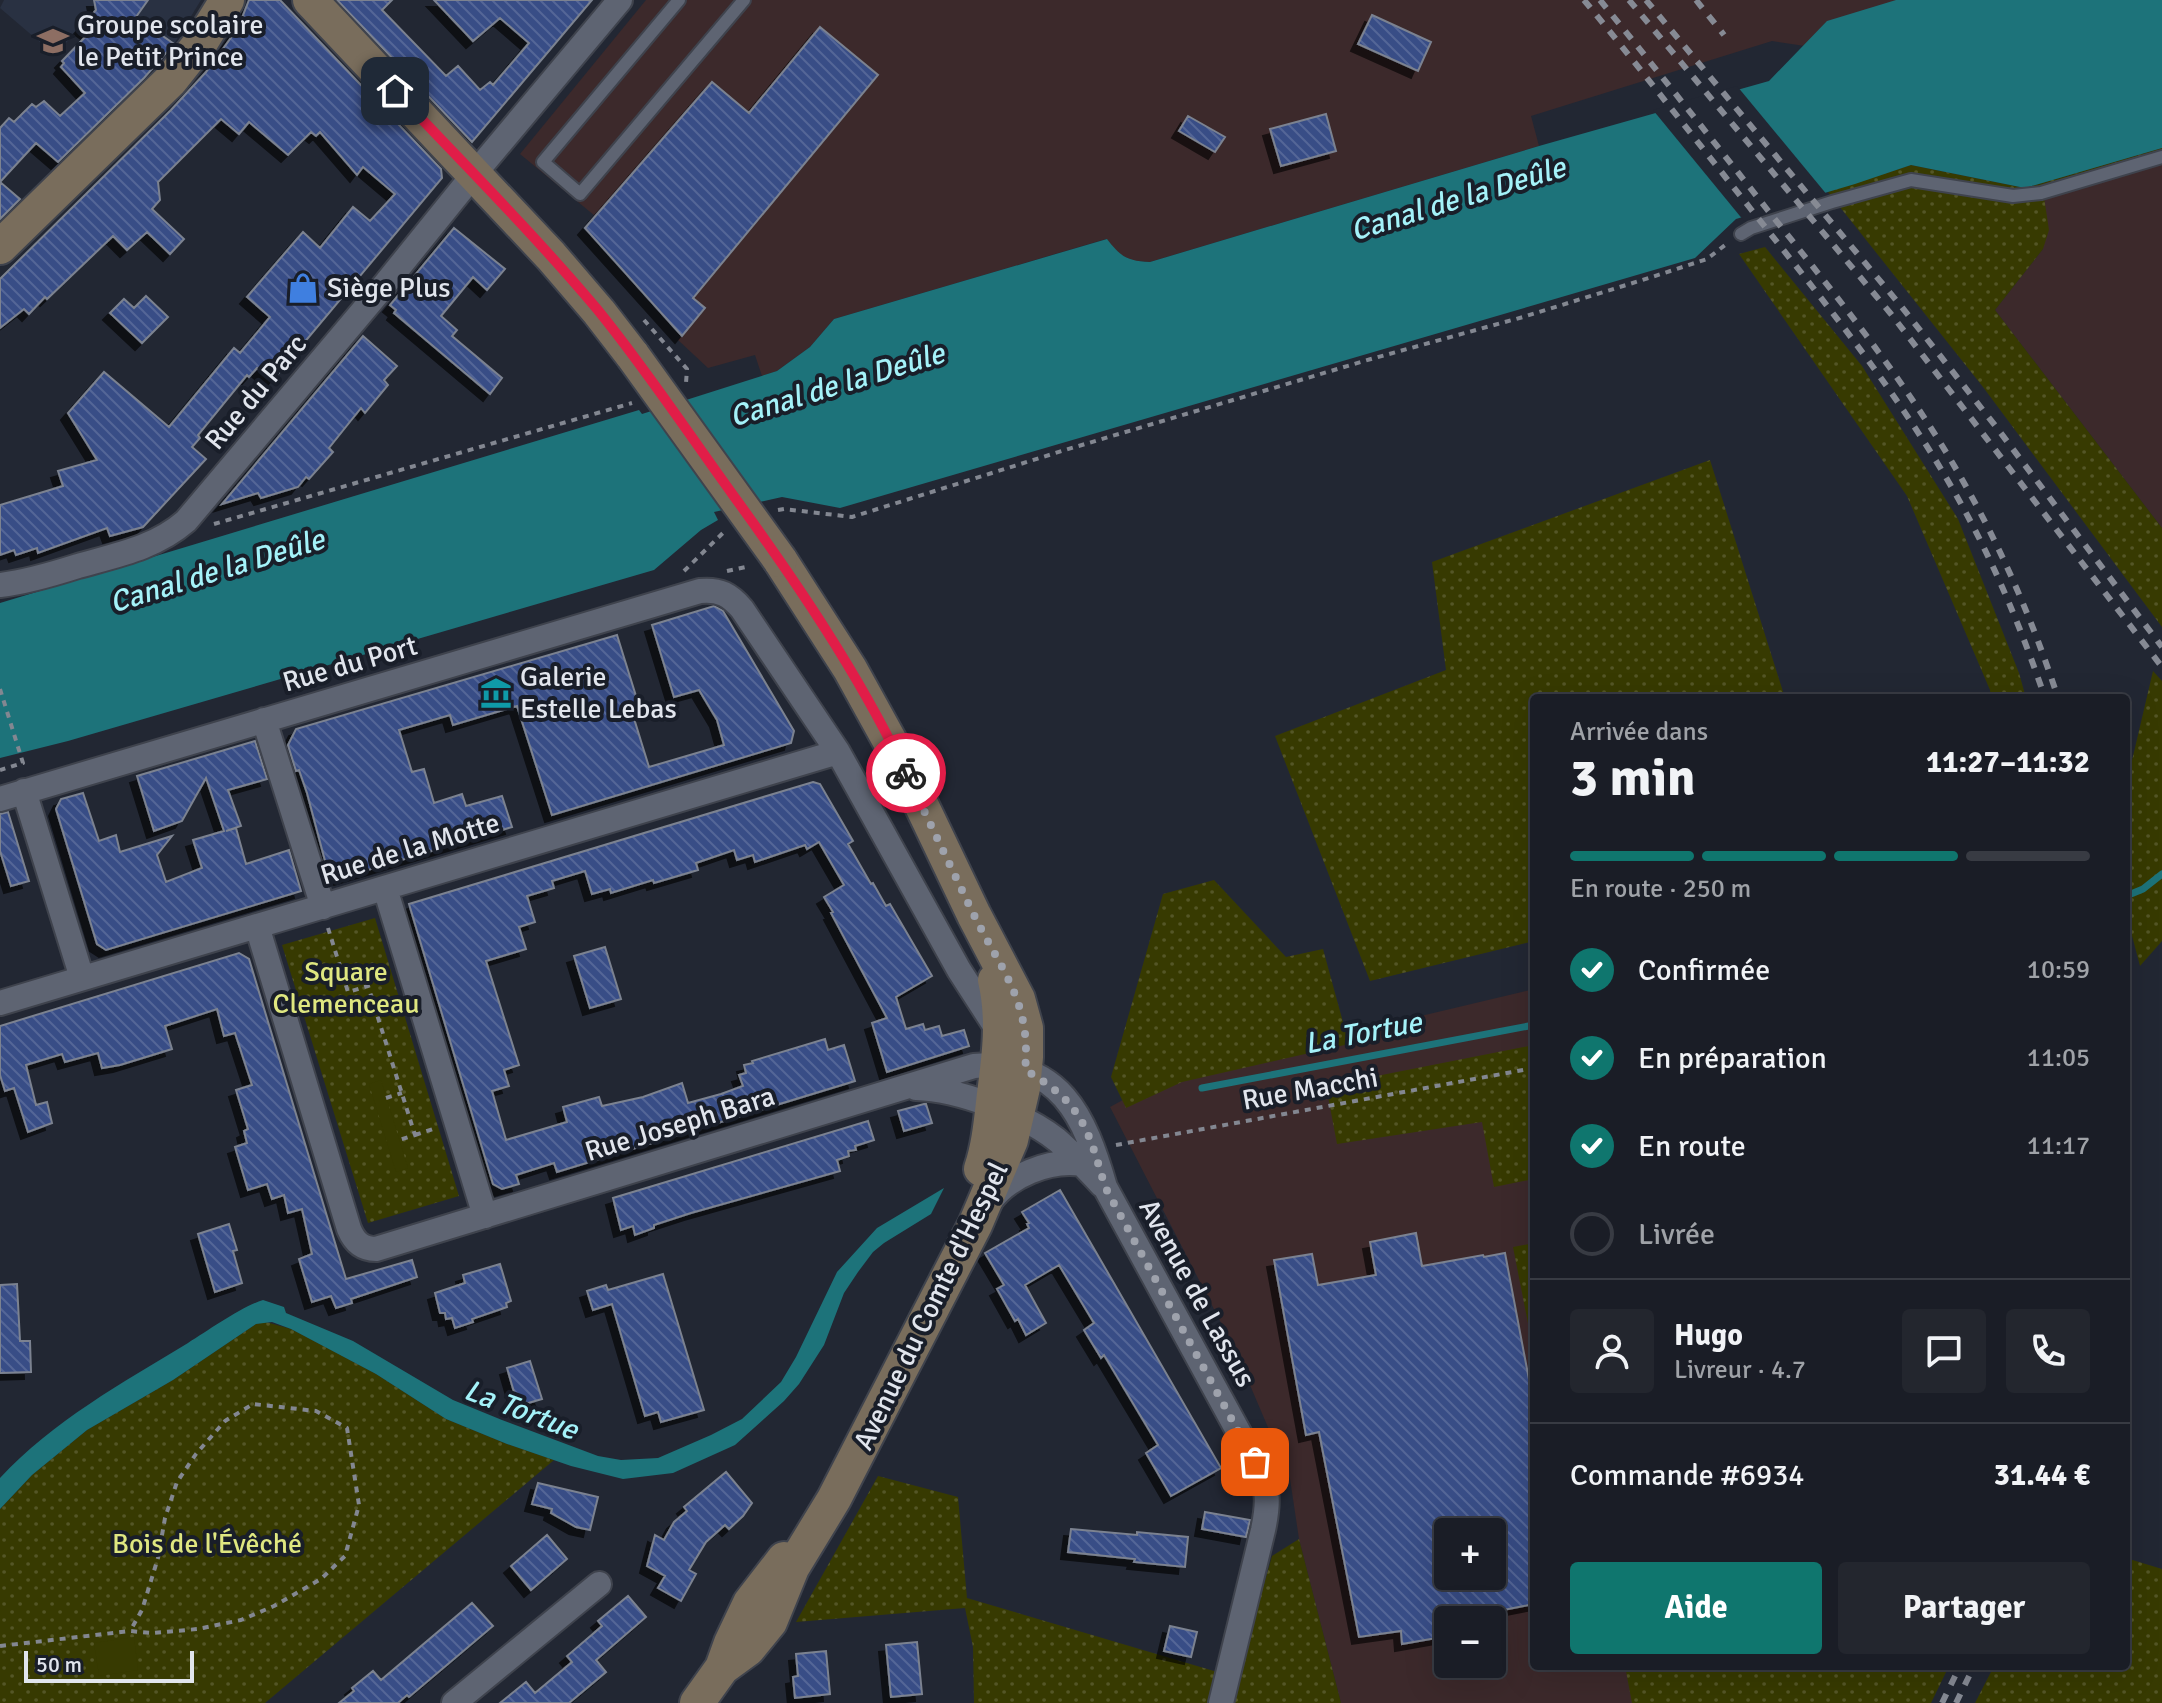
<!DOCTYPE html>
<html lang="fr">
<meta charset="utf-8">
<style>
body{margin:0;font-family:Signika,sans-serif;background:#23262e;color:#f1f3f6;height:100vh;display:flex;flex-direction:column;font-size:30px;white-space:nowrap}
*{box-sizing:border-box;margin:0}
p{font-size:26px;color:#9fa2a7}
.icon{flex:none;width:44px;height:44px;fill:none;stroke:currentColor;stroke-width:2;stroke-linecap:round;stroke-linejoin:round}
.map{position:relative;flex:1;overflow:hidden}
.details{position:absolute;left:1530px;top:694px;width:600px;height:976px;display:flex;flex-direction:column;background:#1a1d26;border-radius:8px;box-shadow:0 8px 32px #0002,0 0 0 2px #383b43}
.details>*{flex:none}
.tools{position:absolute;left:1434px;top:1518px;display:grid;gap:16px}
.tools a{display:grid;place-items:center;width:72px;height:72px;border-radius:8px;background:#1a1d26;box-shadow:0 8px 32px #0002,0 0 0 2px #383b43;font-size:40px}
.scale{position:absolute;left:24px;bottom:20px;width:170px;box-sizing:border-box;padding-left:8px;border:4px solid #e1e5ed;border-top:0;font-size:22px;line-height:28px;white-space:nowrap;color:#e1e5ed;-webkit-text-stroke:6px #191e29;paint-order:stroke}
.pin{position:absolute;display:grid;place-items:center;width:68px;height:68px;color:#fff;margin:-34px;border-radius:16px;box-shadow:0 4px 12px #0006}
.courier{position:absolute;display:grid;place-items:center;width:80px;height:80px;margin:-40px;border:6px solid #e11d48;border-radius:50%;background:#fff;color:#222;box-shadow:0 2px 10px #0007}
.summary em{font-style:normal;font-weight:700}
.summary div{display:flex;flex-direction:column-reverse}
.summary{display:flex;align-items:center;justify-content:space-between;height:136px;padding:0 40px}
h1{font-size:52px;font-weight:700;line-height:60px}
.bar{display:grid;grid-template-columns:repeat(4,1fr);gap:12px 8px;align-content:center;height:96px;padding:0 40px}
.bar i{height:10px;border-radius:6px;background:#383b43}
.bar .active{background:#0f766e}
.bar p{grid-column:span 4}
.line{display:flex;align-items:center;gap:20px;padding:0 40px;border-top:2px solid #383b43}
.line div{flex:1}
.round{display:grid;place-items:center;flex:none;width:84px;height:84px;border-radius:8px;background:#23262e}
ol{padding:0 40px;list-style:none}
li{display:flex;align-items:center;gap:24px;height:88px}
li p{margin-inline-start:auto}
li .icon{padding:8px;border-radius:50%;background:#0f766e;color:#fff;stroke-width:4}
li:last-child{color:#9fa2a7}
li i{width:44px;height:44px;border:4px solid #383b43;border-radius:50%}
.action{display:flex;gap:16px;margin-top:auto;padding:16px 40px}
.action a{flex:1;height:92px;border-radius:8px;background:#0f766e;color:#fff;font-size:32px;font-weight:700;line-height:92px;text-align:center}
.action a+a{background:#23262e;color:#f1f3f6}
.map>svg:first-child{display:block}
</style>
<div class="map">
<svg width="2162" height="1703" viewBox="0 0 2162 1703">
<defs>
<pattern id="green-dots" width="8" height="8" patternUnits="userSpaceOnUse" patternTransform="scale(2)"><rect width="8" height="8" fill="#373a01"/><path d="M2 2h.1M6 6h.1" fill="none" stroke="#545626" stroke-width="1.8" stroke-linecap="round"/></pattern>
<pattern id="building-back-hatch" width="6" height="6" patternUnits="userSpaceOnUse" patternTransform="scale(2)"><rect width="6" height="6" fill="#384d86"/><path d="M-1 5l2 2M0 0l6 6M5-1l2 2" fill="none" stroke="#546697"/></pattern>
<filter id="shadow"><feDropShadow dx="-7" dy="7" stdDeviation="0" flood-color="#0009"/></filter>
</defs>
<rect width="100%" height="100%" fill="#222733"/>
<path fill="#3c292b" fill-rule="evenodd" d="M646 0H2162V528L1995 310 2043 249 2044 197 2018 78 1772 41 1531 116 1539 146 1150 262 1132 261 1119 254 1106 239 834 319 810 347 777 371 762 376 755 355 708 368 678 340 681 336 585 228 595 216 520 154Z
M1534 989V1666H1912L1895 1703H1341L1299 1539 1290 1479 1235 1350 1110 1107 1165 1077ZM1448 1532H1492V1576H1448ZM1448 1620H1492V1664H1448Z"/>
<path fill="#293142" d="M4 0H109L96 10 55 55 0 8Z
M110 0H201L174 44Z"/>
<path fill="url(#green-dots)" d="M2162 148V162L2044 197 2049 230 2043 249 1995 310 2162 528V627L1983 387 1828 192 1911 165 2025 188Z
M1765 247 1862 366 1958 519 2019 673 2026 698H1991L1990 690 1907 496 1739 254Z
M1710 460 1785 698H1534V941L1370 981 1275 736 1446 670 1432 562Z
M2153 671 2162 681V941L2140 966 2126 913V786Z
M1214 880 1286 957 1323 949 1349 1044 1182 1082 1126 1108 1111 1077 1163 894Z
M375 918 459 1196 368 1223 282 945Z
M1534 1045V1179L1494 1187 1482 1122 1337 1144 1326 1086Z
M1534 1243V1354L1513 1247Z
M266 1322 291 1329 331 1350 376 1374 446 1419 507 1444 554 1460 265 1703H0V1509L32 1475 87 1430 173 1380 256 1324Z
M878 1476 958 1497 967 1598 1214 1671 1241 1666 1272 1556 1299 1539 1341 1703H974L973 1647 965 1608 796 1622Z
M2126 1558 2162 1569V1703H1975L1994 1666H2126Z
M1625 1666H1949L1931 1703H1632Z"/>
<path fill="#373a01" d="M381 1080 408 1168 396 1172 369 1084Z
M134 1637 138 1670 99 1676 94 1643Z"/>
<path fill="#1d737a" d="M1896 0H2162V148L2025 188 1911 165 1855 184 1736 219 1695 258 840 508 782 497 714 512 718 520 701 530 654 570 68 741 0 758V603L639 410 642 414 777 371 810 347 834 319 1107 239C1121 257 1127 261 1150 262L1539 146 1769 81 1827 21Z
M944 1188 931 1214 884 1243 873 1252 858 1272 844 1293 824 1345 799 1384 784 1401 735 1445 673 1473 623 1479 571 1466 507 1444 446 1419 376 1374 291 1329 272 1322 256 1324 173 1380 87 1430 32 1475 0 1509V1478C53 1421 122 1383 188 1343 209 1330 241 1307 263 1300L284 1307 286 1313 353 1341 453 1400 502 1420 598 1456 621 1460 658 1458 711 1435 742 1419 781 1382 796 1357 837 1272 877 1228Z"/>
<path fill="#222733" d="M1737 86 1828 196 1744 221 1653 110Z"/>
<g fill="none" stroke-linecap="round" stroke-linejoin="round">
<path stroke="#1d737a" stroke-width="7" d="M2126 896 2143 889 2162 874
M1202 1088 1534 1025"/>
</g>
<path fill="url(#building-back-hatch)" stroke="#7b8290" stroke-width="2" fill-rule="evenodd" filter="url(#shadow)" d="M94 0H148L136 17 174 44 144 78 58 162 36 143 0 182 20 199 0 219V128L9 118 14 122 32 104 36 107 44 101 60 116 85 93 61 67 64 63 62 61 89 33 81 27 96 10Z
M249 0H280L441 169 442 178 272 381 257 368 249 377 247 375 198 435 200 438 192 447 206 459 143 527 110 536 107 528 38 553 37 548 16 555 14 550 0 555V505L63 486 58 471 97 460 68 413 104 372 169 427 234 348 240 353 270 317 247 297 303 232 320 248 353 207 370 221 395 194 363 167 357 175 320 132 316 136 311 132 288 155 249 122 239 134 221 119 158 182 160 200 152 209 184 239 170 254 147 232 127 250 113 236 47 299 45 297 29 314 24 309 0 328V279L171 110 206 72 238 28Z
M337 0H392L382 10 446 76 458 66 480 90 490 82 493 85 529 43 500 18 473 41 434 0H592L472 142Z
M1372 15 1431 42 1418 71 1358 44Z
M820 27 878 75 693 298 705 308 682 336 585 228 712 82 749 113Z
M1326 114 1336 151 1281 166 1270 129Z
M1188 116 1225 137 1215 152 1179 131Z
M454 228 505 269 487 290 473 277 441 316 457 330 452 336 502 378 490 394 394 313 396 310 390 305Z
M146 296 168 317 142 343 110 313 124 299 134 308Z
M363 336 397 366 384 380 388 385 365 413 361 408 329 448 333 452 309 479 306 477 298 487 261 498 258 493 222 504Z
M714 606 723 611 794 731 791 743 552 815 517 706 453 725 450 715 399 730 412 772 424 769 434 803 462 794 466 806 502 796 512 827 341 878 328 872 307 793 299 770 296 771 288 745 296 729 617 635 640 709 632 712 649 767 724 745 717 720 699 690 674 697 652 625Z
M255 741 267 779 228 790 241 826 226 831 236 828 246 864 289 850 301 891 106 950 97 944 56 809 61 799 83 793 99 841 116 835 120 852 172 836 157 855 166 882 202 868 193 840 224 831 206 778 182 821 154 831 137 776Z
M813 782 820 784 853 841 848 844 871 884 873 883 886 906 890 904 932 976 896 997 906 1029 923 1024 925 1030 939 1026 942 1036 964 1030 969 1046 887 1072 872 1023 887 1018 831 913 833 912 824 897 844 885 819 842 807 849 805 845 755 862 753 855 737 860 734 850 696 863 698 870 654 883 653 880 611 893 610 889 592 894 585 871 552 881 554 888 527 896 535 922 519 927 526 949 486 961 519 1065 504 1070 509 1086 492 1091 506 1140 567 1122 563 1107 599 1097 602 1106 643 1097 682 1083 688 1103 721 1094 743 1086 739 1075 746 1073 744 1065 753 1063 752 1061 825 1039 828 1050 844 1045 855 1081 557 1172 554 1163 516 1175 519 1184 502 1189 493 1184 409 904Z
M8 812 29 881 11 886 0 851V814Z
M605 947 621 999 590 1008 574 956Z
M239 953 249 959 346 1279 412 1260 417 1277 351 1299 352 1303 336 1308 331 1296 312 1302 299 1259 312 1254 302 1209 288 1213 284 1195 272 1199 267 1184 248 1190 235 1147 247 1143 244 1131 248 1129 236 1090 252 1085 235 1033 224 1036 217 1009 165 1026 172 1049 120 1065 102 1068 98 1053 65 1062 62 1054 26 1065 36 1105 47 1102 52 1123 28 1132 14 1088 5 1091 0 1075V1026Z
M924 1104H926L932 1123 904 1131 898 1111Z
M868 1121 874 1140 855 1146 856 1150 848 1151 849 1156 837 1160 840 1171 691 1213 654 1225V1228L635 1235 633 1226 621 1230 613 1198Z
M1060 1190 1221 1468 1171 1496 1146 1453 1158 1445 1104 1355 1101 1358 1084 1330 1094 1323 1059 1265 1025 1285 1046 1323 1026 1335 1018 1319 1015 1321 997 1289 1004 1285 985 1253 1029 1228 1027 1224 1029 1223 1022 1212Z
M229 1224 237 1250 233 1251 242 1283 215 1292 198 1234Z
M1416 1233 1422 1266 1483 1255 1484 1257 1505 1253 1534 1406V1604L1488 1613 1490 1620H1448V1636L1402 1644 1401 1631 1359 1637 1319 1432 1306 1435 1274 1260 1312 1254 1318 1285 1376 1275 1370 1242ZM1448 1532H1492V1576H1448Z
M500 1264 511 1301 506 1303 507 1307 472 1319 473 1322 455 1328 452 1318 446 1319 445 1313H440L435 1293 465 1283 463 1275Z
M663 1274 704 1410 661 1422 658 1412 645 1416 612 1304 593 1310 587 1291 606 1285 608 1290Z
M17 1284 20 1341H30L31 1372 0 1373V1285Z
M530 1361 542 1399 518 1406 507 1368Z
M726 1472 752 1503 743 1516 729 1529 725 1525 706 1542 689 1570 696 1574 681 1601 658 1588 665 1576 647 1566 655 1535 664 1540 674 1522 687 1511 684 1507Z
M538 1483 598 1497 590 1530 576 1527 551 1513 552 1509 532 1504Z
M1205 1512 1250 1520 1246 1537 1202 1529Z
M1071 1529 1137 1535V1532L1188 1537 1185 1567 1134 1562 1135 1559 1068 1552Z
M547 1535 567 1559 531 1590 511 1566Z
M628 1596 646 1617 596 1660 606 1672 569 1703H500L526 1682 535 1693 572 1662 567 1656 602 1626 598 1621Z
M472 1603 493 1626 409 1697 407 1695 398 1703H339L354 1691 352 1688 373 1671 381 1680Z
M1170 1626 1197 1632 1191 1657 1164 1651Z
M917 1642 922 1694 891 1697 886 1645Z
M826 1651 830 1694 795 1698 793 1677 798 1676 796 1654Z"/>
<g fill="none" stroke-linecap="round" stroke-linejoin="round">
<defs>
<path id="lane" d="M679 0 543 162 580 194 744 0
M1741 234 1751 228 1832 202 1911 180 2013 196 2041 193 2162 157"/>
<path id="street" d="M0 585C27 582 53 574 78 566 117 555 155 548 186 521L378 293 466 184 620 0
M264 720 323 907
M24 791 82 978
M0 799 700 591C720 589 730 595 742 609L838 752 959 970 999 1032
M385 888 485 1216
M257 926 349 1229C354 1241 361 1249 376 1249L974 1066C1060 1058 1085 1117 1105 1187L1255 1462C1269 1488 1269 1502 1263 1530L1221 1703
M0 1003 838 752
M916 1088C958 1089 1024 1114 1057 1140 1073 1154 1088 1170 1102 1185
M989 1203C1008 1176 1049 1159 1082 1164
M454 1703 599 1584"/>
<path id="secondary" d="M310 0 551 256 599 312 633 356
M0 247 171 80 201 42 227 0
M981 1169C989 1145 991 1120 994 1094 999 1056 1004 1019 995 980
M722 1668 748 1649 770 1622 792 1568 834 1499 975 1225 1011 1140 1023 1088 1026 1057V1028L1018 999 974 915 898 756 850 669 780 560
M697 1703 722 1668 731 1643 750 1603 784 1559"/>
</defs>
<use href="#lane" stroke="#3f434d" stroke-width="16"/>
<use href="#street" stroke="#3f434d" stroke-width="28"/>
<use href="#secondary" stroke="#3f434d" stroke-width="38"/>
<path stroke="#838791" stroke-width="4" stroke-dasharray="6 6" stroke-linecap="butt" d="M644 320 687 369 686 383
M778 510 784 509 852 517 1065 450 1371 359 1523 317 1652 277 1707 259 1729 242
M214 524 632 403
M684 571 726 530
M727 571 750 566
M0 689 23 763 0 770
M328 928 348 992 368 986 415 1135 399 1140
M386 1098 402 1093
M415 1135 436 1128
M1116 1145 1534 1068
M0 1646 130 1631 152 1633 198 1629 241 1620 274 1606 321 1579 345 1556 359 1505 347 1428 316 1411 253 1404 225 1421 196 1454 177 1482 165 1518 158 1558 142 1610 130 1631"/>
<use href="#lane" stroke="#5e6472" stroke-width="12"/>
<use href="#street" stroke="#5e6472" stroke-width="24"/>
<use href="#secondary" stroke="#796d5c" stroke-width="34"/>
<path stroke="#868a94" stroke-width="6" stroke-dasharray="10 10" stroke-linecap="butt" d="M1584 0C1640 68 1695 139 1750 208 1823 300 1897 391 1955 493 1992 558 2021 627 2045 698
M1600 0C1656 69 1711 138 1766 208 1822 278 1880 349 1929 425 1984 510 2027 602 2058 698
M1629 0 1891 314 2162 667
M1646 0 1901 306 1997 428 2162 647
M1696 0 1724 35
M1942 1703 1960 1666
M1956 1703 1974 1666"/>
<defs>
<path id="secondary-bridge" d="M633 356 780 560"/>
</defs>
<use href="#secondary-bridge" stroke="#3f434d" stroke-width="38" stroke-linecap="butt"/>
<use href="#secondary-bridge" stroke="#796d5c" stroke-width="34"/>
</g>
<g fill="none" stroke-linecap="round" stroke-linejoin="round">
<path stroke="#9ea2ac" stroke-width="8" stroke-dasharray="0 14.4" d="M906 773C928 819 950 865 972 911 1000 969 1032 1001 1025 1070 1081 1102 1088 1127 1105 1187L1255 1462"/>
<path stroke="#e11d48" stroke-width="10" d="M395 91C463 163 533 233 597 309 646 369 688 433 733 495 797 583 859 674 906 773"/>
</g>
<defs>
<symbol id="school-bare" viewBox="-9 -9 18 18"><path d="M0-5L7-2L0 1L-7-2ZM-4 1L0 2.5L4 1V4Q0 6-4 4Z" fill="#8d6e63" stroke="#191e29" stroke-width="2.5" paint-order="stroke"/></symbol>
<symbol id="shop-bare" viewBox="-9 -9 18 18"><path d="M-5-2.5h2.3a2.7 3.5 0 0 1 5.4 0H5L5.5 6h-11ZM-1.5-2.5h3a1.5 2.3 0 0 0-3 0Z" fill="#3f7fe0" stroke="#191e29" stroke-width="2.5" paint-order="stroke"/></symbol>
<symbol id="museum-bare" viewBox="-9 -9 18 18"><path d="M0-6L6-3V-2H-6V-3ZM-5-1h2V3h-2ZM-1-1h2V3h-2ZM3-1h2V3H3ZM-6 4H6V6H-6Z" fill="#0f9aa8" stroke="#191e29" stroke-width="2.5" paint-order="stroke"/></symbol>
</defs>
<g fill-rule="evenodd">
<use href="#school-bare" x="31" y="19" width="44" height="44"/>
<use href="#shop-bare" x="281" y="266" width="44" height="44"/>
<use href="#museum-bare" x="474" y="671" width="44" height="44"/>
</g>
<g text-anchor="middle" dominant-baseline="central" stroke-width="8" stroke-linejoin="round" paint-order="stroke">
<g font-size="28" fill="#e1e5ed" stroke="#191e29" text-anchor="start">
<text x="77" y="25">Groupe scolaire<tspan x="77" dy="32">le Petit Prince</tspan></text>
<text x="327" y="288">Siège Plus</text>
<text x="520" y="677">Galerie<tspan x="520" dy="32">Estelle Lebas</tspan></text>
</g>
<g font-size="28" fill="#e1e5ed" stroke="#191e29">
<text transform="translate(256 392) rotate(-50)">Rue du Parc</text>
<text transform="translate(350 664) rotate(-16)">Rue du Port</text>
<text transform="translate(410 849) rotate(-17)">Rue de la Motte</text>
<text transform="translate(1310 1089) rotate(-10)">Rue Macchi</text>
<text transform="translate(680 1124) rotate(-17)">Rue Joseph Bara</text>
<text transform="translate(1197 1293) rotate(61)">Avenue de Lassus</text>
<text transform="translate(931 1306) rotate(-64)">Avenue du Comte d'Hespel</text>
</g>
<g font-size="28" fill="#dfe780" stroke="#191e29">
<text x="346" y="972">Square<tspan x="346" dy="32">Clemenceau</tspan></text>
<text x="207" y="1544">Bois de l'Évêché</text>
</g>
<g font-size="30" font-style="italic" fill="#a4f2f9" stroke="#191e29">
<text transform="translate(1458 199) rotate(-17)">Canal de la Deûle</text>
<text transform="translate(837 385) rotate(-17)">Canal de la Deûle</text>
<text transform="translate(217 571) rotate(-17)">Canal de la Deûle</text>
<text transform="translate(1363 1033) rotate(-11)">La Tortue</text>
<text transform="translate(521 1410) rotate(21)">La Tortue</text>
</g>
</g>
</svg>
<div class="tools">
<a>+</a>
<a>−</a>
</div>
<div class="scale">50 m</div>
<div class="pin" style="left:1255px;top:1462px;background:#ea580c"><svg class="icon" aria-label="bag" viewBox="0 0 24 24"><path d="M5 8h14l-1 12H6zM9 8a3 3 0 0 1 6 0"/></svg></div>
<div class="pin" style="left:395px;top:91px;background:#1f2937"><svg class="icon" aria-label="home" viewBox="0 0 24 24"><path d="M3 11l9-7 9 7M6 9v11h12V9"/></svg></div>
<div class="courier" style="left:906px;top:773px"><svg class="icon" aria-label="bike" viewBox="0 0 24 24"><circle cx="6" cy="16" r="4"/><circle cx="18" cy="16" r="4"/><path d="M6 16l4-8h5l3 8M10 8l3 8H6M13 5h3"/></svg></div>
<section class="details">
<div class="summary"><div><h1>3 min</h1><p>Arrivée dans</p></div><em>11:27–11:32</em></div>
<div class="bar"><i class="active"></i><i class="active"></i><i class="active"></i><i></i><p>En route · 250 m</p></div>
<ol>
<li><svg class="icon" aria-label="check" viewBox="0 0 24 24"><path d="M5 12l5 5 9-10"/></svg>Confirmée<p>10:59</p></li>
<li><svg class="icon" aria-label="check" viewBox="0 0 24 24"><path d="M5 12l5 5 9-10"/></svg>En préparation<p>11:05</p></li>
<li><svg class="icon" aria-label="check" viewBox="0 0 24 24"><path d="M5 12l5 5 9-10"/></svg>En route<p>11:17</p></li>
<li><i></i>Livrée</li>
</ol>
<div class="line" style="height:144px"><a class="round"><svg class="icon" aria-label="person" viewBox="0 0 24 24"><circle cx="12" cy="8" r="4"/><path d="M4 21q1-7 8-7t8 7"/></svg></a><div><b>Hugo</b><p>Livreur · 4.7</p></div><a class="round"><svg class="icon" aria-label="chat" viewBox="0 0 24 24"><path d="M4 5h16v11H9l-5 4z"/></svg></a><a class="round"><svg class="icon" aria-label="phone" viewBox="0 0 24 24"><path d="M5 4h4l2 5-3 2q2 4 5 5l2-3 5 2v4C11 20 4 13 5 4z"/></svg></a></div>
<div class="line" style="height:104px"><div>Commande #6934</div><b>31.44 €</b></div>
<div class="action"><a>Aide</a><a>Partager</a></div>
</section>
</div>
